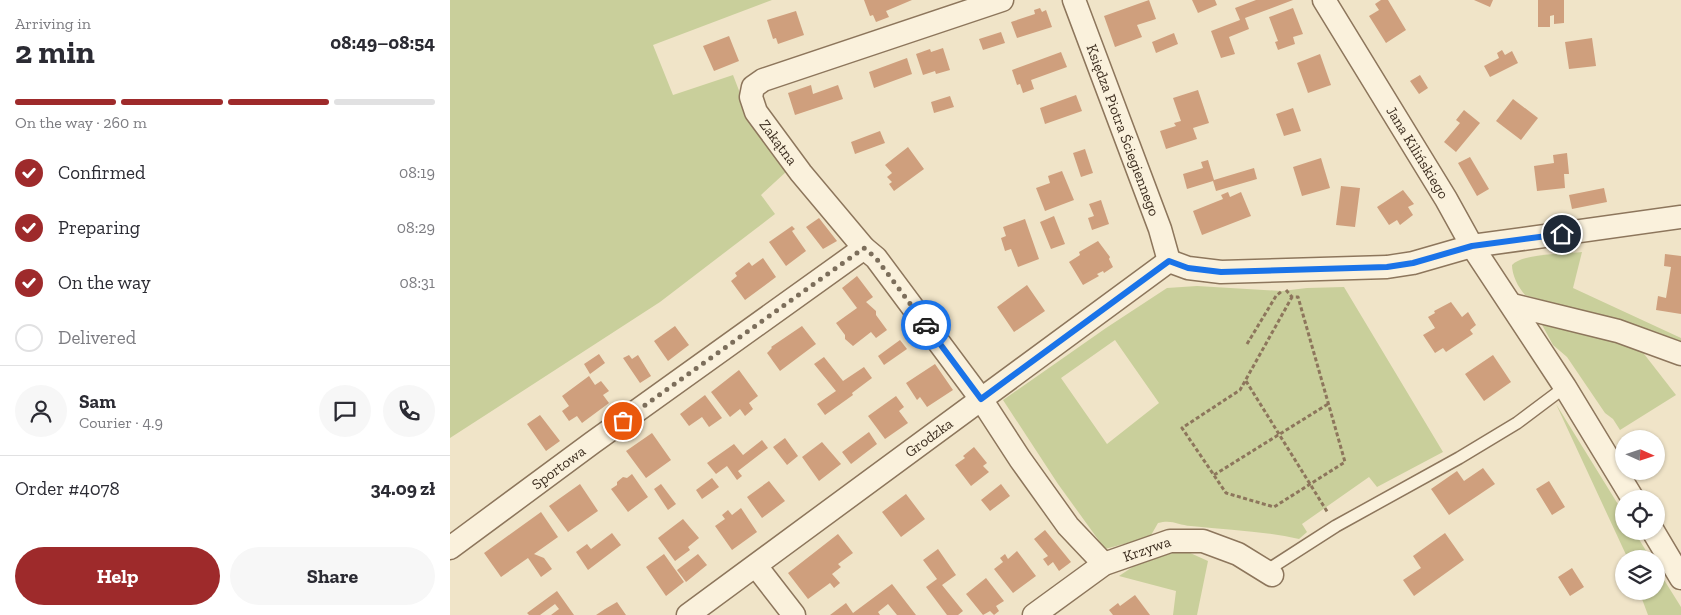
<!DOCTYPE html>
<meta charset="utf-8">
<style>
body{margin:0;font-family:"Zilla Slab",serif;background:#f7f7f7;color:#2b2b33;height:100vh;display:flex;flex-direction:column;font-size:19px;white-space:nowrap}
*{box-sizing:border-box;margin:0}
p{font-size:16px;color:#7c7c81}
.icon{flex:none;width:28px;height:28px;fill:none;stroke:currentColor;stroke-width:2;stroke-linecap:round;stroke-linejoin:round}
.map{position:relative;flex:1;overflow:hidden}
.panel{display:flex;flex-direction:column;background:#fff;width:450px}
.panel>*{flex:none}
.needle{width:32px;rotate:93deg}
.tools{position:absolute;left:1165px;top:430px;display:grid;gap:10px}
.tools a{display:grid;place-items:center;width:50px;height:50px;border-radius:50%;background:#fff;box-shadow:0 1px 4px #0004;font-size:25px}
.pin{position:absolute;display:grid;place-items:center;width:42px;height:42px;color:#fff;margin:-21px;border:2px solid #fff;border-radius:50%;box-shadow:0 1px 5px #0007}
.courier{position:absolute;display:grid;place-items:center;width:50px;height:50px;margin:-25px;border:4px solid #1a73e8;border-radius:50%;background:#fff;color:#222;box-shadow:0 1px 6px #0007}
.head em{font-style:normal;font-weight:700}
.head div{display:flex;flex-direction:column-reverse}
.head{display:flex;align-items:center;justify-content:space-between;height:85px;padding:0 15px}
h1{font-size:32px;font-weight:700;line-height:38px}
.bar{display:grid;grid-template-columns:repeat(4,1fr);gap:8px 5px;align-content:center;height:60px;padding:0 15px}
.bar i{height:6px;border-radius:4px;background:#e1e1e2}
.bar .active{background:#9e2a2b}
.bar p{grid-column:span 4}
.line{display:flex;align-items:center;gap:12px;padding:0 15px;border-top:1px solid #e1e1e2}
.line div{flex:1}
.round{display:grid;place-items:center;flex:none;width:52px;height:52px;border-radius:26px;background:#f7f7f7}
ol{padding:0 15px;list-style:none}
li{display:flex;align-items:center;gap:15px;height:55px}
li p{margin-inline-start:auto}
li .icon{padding:5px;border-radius:50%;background:#9e2a2b;color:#fff;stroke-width:4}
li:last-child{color:#7c7c81}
li i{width:28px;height:28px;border:2px solid #e1e1e2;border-radius:50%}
.action{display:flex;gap:10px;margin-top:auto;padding:10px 15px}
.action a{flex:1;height:58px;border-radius:30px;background:#9e2a2b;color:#fff;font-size:20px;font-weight:700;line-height:58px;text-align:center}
.action a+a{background:#f7f7f7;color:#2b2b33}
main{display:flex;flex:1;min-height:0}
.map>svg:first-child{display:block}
</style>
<main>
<section class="panel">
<div class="head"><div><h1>2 min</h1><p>Arriving in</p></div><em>08:49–08:54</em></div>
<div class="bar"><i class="active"></i><i class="active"></i><i class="active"></i><i></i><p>On the way · 260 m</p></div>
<ol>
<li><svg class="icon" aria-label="check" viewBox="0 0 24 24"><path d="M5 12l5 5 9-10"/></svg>Confirmed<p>08:19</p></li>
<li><svg class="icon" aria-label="check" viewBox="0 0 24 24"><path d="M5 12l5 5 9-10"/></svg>Preparing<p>08:29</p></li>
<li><svg class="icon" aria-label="check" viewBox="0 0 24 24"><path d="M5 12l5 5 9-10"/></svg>On the way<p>08:31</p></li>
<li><i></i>Delivered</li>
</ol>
<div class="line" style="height:90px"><a class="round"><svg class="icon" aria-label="person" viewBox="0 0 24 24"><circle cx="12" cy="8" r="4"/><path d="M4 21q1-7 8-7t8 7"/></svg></a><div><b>Sam</b><p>Courier · 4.9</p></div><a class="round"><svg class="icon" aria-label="chat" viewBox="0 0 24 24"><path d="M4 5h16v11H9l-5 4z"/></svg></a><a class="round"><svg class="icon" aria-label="phone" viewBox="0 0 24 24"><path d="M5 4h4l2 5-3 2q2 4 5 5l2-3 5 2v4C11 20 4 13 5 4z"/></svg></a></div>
<div class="line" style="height:65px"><div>Order #4078</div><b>34.09 zł</b></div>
<div class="action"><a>Help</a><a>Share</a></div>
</section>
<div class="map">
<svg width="1231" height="615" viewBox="0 0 1231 615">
<rect width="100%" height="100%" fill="#f0e4c8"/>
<path fill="#c9cf9b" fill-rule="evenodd" d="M0 0H322L203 45 223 95 283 75 300 119 337 171 311 195 325 214 210 302 0 438Z
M1132 252 1123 288 1231 338V346L1186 327 1075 295C1068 287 1062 275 1062 265 1073 253 1115 254 1132 252Z
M747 286 832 291 857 288 894 287 993 452 927 487 919 477 852 524 857 532 849 539C814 531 778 530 741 526 728 525 722 519 708 523L700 537 655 549 608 484 553 400 656 328 717 288ZM665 340 709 403 657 444 611 378Z
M1090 321H1100L1191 350 1226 395 1170 430 1163 419 1155 413 1117 357 1103 345Z
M1106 404 1174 514V531H1184L1201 559H1178Z
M729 548 758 561 747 615H723L726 591 669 576 699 556Z
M1206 567 1231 607V615H1198L1189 591H1206Z"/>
<path fill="#cf9f7d" d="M414 0H462L436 11 439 17 426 22 423 15 420 16Z
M699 0 706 19 687 25 692 37 665 47 654 16Z
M742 0H765L767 5 748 13Z
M806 0H843L795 18 799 29 779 37 785 54 771 58 761 31 790 20 785 8Z
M931 0H938L956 30 936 43 919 16 929 10 925 4Z
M1024 0H1043L1040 7Z
M1088 0H1114V23L1104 24V15L1100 16V27H1088Z
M590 8 592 12 596 10 602 27 567 38 561 22 585 14 584 10Z
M843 8 853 34 843 37 845 44 828 50 825 42 828 41 819 17Z
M346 11 354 35 328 44 326 38 323 39 317 20Z
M551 32 555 43 533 50 529 39Z
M724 33 728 44 706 53 702 42Z
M279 36 289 61 264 71 253 46Z
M1142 38 1146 66 1119 69 1115 42Z
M493 48 500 70 486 74 485 71 473 75 466 54 480 49 481 52Z
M1052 50 1055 55 1062 51 1068 63 1040 77 1034 66 1049 58 1047 53Z
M611 52 617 67 581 80 584 89 573 93 570 84 567 85 562 70Z
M870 54 881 85 858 93 847 63Z
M457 58 462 74 424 88 419 72Z
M970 75 978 88 969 94 960 81Z
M361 85 363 94 388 85 393 99 345 115 338 93Z
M748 90 759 123 743 128 747 139 716 149 710 131 726 126 724 123 731 121 723 98Z
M626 95 632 111 595 124 590 108Z
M500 96 504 107 484 113 481 102Z
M1063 99 1088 118 1071 140 1046 121Z
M843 108 851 131 834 136 826 114Z
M1014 110 1030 123 1006 152 994 142 1010 123 1006 120Z
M430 131 435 143 405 154 401 142Z
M458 147 474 169 444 191 439 184 442 182 437 177 442 173 435 165Z
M635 149 643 173 631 177 623 153Z
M1117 153 1119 174H1114L1115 188 1087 191 1084 166 1104 163 1103 155Z
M1020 157 1039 189 1027 196 1008 163Z
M871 158 880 188 852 196 843 167Z
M758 160 764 180 804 168 807 179 766 191 763 181 737 189 733 174 753 168 751 162Z
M612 171 624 200 595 211 586 188 600 183 598 176Z
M891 186 910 188 905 227 886 225Z
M1154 188 1157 202 1122 209 1119 195Z
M953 190 964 204 958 207 963 215 950 225 947 220 939 225 927 207Z
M778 192 780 197 791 192 801 216 752 235 743 211 773 199 771 195Z
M651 200 659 224 642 230 638 218 644 216 639 204Z
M604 216 615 244 601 249 590 222Z
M369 218 387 241 373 249 356 227Z
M575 219 589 259 568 267 561 249 555 251 551 238 556 236 553 227Z
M342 226 345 229 342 231 356 251 336 266 319 242Z
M648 241 660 257 659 259 663 267 654 273 653 271 647 274 649 276 633 285 619 262 630 255 629 252Z
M1215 254 1231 256V314L1206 310 1208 296 1216 298 1221 267 1214 266Z
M313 258 326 277 295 300 281 281 287 276 285 273 299 262 302 266Z
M407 276 423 297 416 302 426 311V315L437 330 426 338 421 332 403 346 395 339V335L386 323 407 308 392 288Z
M577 285 595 311 564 332 547 307Z
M1001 302 1012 317 1018 312 1026 325 1020 330 1023 334 996 352 993 348 985 353 973 335 985 328 978 317 985 313 984 311Z
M225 326 239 345 218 361 204 341Z
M352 326 366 344 330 371 317 353 322 348 321 347Z
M450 340 457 349 434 365 428 356Z
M149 354 155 363 140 374 134 364Z
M179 355 182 359 188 355 201 376 190 383 173 358Z
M1043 355 1061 382 1034 401 1015 374Z
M374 357 393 381 414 367 422 378 402 393 403 395 375 415 367 404 386 391 364 364Z
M485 364 503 390 477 407 470 397 467 400 456 383Z
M289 370 308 396 299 403 303 409 295 416 290 409 280 417 261 392Z
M139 376 145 385 151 381 159 391 153 395 159 403 132 423 127 416 119 421 112 411 119 406 112 396Z
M255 395 272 418 259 427 252 417 239 426 230 414Z
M446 396 454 407 449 411 458 423 435 439 418 416Z
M90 415 110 441 96 451 77 424Z
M419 432 427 444 401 464 392 452Z
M202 433 221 460 196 478 176 451Z
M335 438 348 456 337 465 323 447Z
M312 440 318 448 288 471 292 476 287 480 277 466 266 474 257 463 284 444 293 455Z
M372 442 391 464 369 481 352 457Z
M524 447 537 463 533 466 539 472 521 486 505 465 515 458 513 456Z
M1033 468 1045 484 999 515 981 489 1007 471 1014 481Z
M182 474 198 497 178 512 161 489 167 485V482L173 477 177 478Z
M262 478 269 487 252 499 246 490Z
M319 481 335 501 312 518 297 497Z
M1099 481 1115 507 1102 515 1086 489Z
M130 484 148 511 118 532 99 506Z
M211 484 226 504 218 510 204 489Z
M551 484 560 496 540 511 531 500Z
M456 494 475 519 451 537 432 512Z
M291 508 307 532 282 550 265 526 275 519 272 515 278 510 282 515Z
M91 512 108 537 84 554 94 558 102 569 91 577 78 558 51 577 34 553Z
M233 519 249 538 238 547 240 550 225 561 208 538Z
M595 530 621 562 609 571 603 562 598 566 593 559 598 556 584 539Z
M162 533 171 545 138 570 126 552 137 544 141 549Z
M995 533 1014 560 964 596 953 580 971 568 963 556Z
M388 534 403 553 388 564 391 567 382 574 390 583 384 588 380 583 358 599 338 573Z
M488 549 506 575 492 585 513 611 508 615H497L476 587 487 579 473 560Z
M567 551 586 576 563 593 544 569 553 562 550 558 555 554 558 559Z
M214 554 234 582 216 596 196 567Z
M248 554 257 565 236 582 227 570Z
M1122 568 1134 587 1120 596 1108 577Z
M536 578 554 601 546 606 549 611 544 615 540 611 533 615 516 594Z
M442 584 466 615H447L438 604 428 612 430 615H380L396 603 403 613Z
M107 591 124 615H101L109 609 105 604 90 615H79L77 613Z
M685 595 700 615H663L659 610 668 603 670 606Z
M167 602 176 615H146L155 609Z"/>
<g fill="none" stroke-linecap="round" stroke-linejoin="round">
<defs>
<path id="lane" d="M816 571 886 526 1009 458 1067 423 1115 387"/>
<g id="street">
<path id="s1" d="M552 0 313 80 303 87 301 97 306 112 351 173 414 248 426 258 531 399 570 459 618 526 654 564"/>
<path id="s2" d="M624 0 710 229 719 261"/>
<path id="s3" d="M874 0 996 199 1022 246 1115 387 1183 499"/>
<path d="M719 261 738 268 771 272 937 267 963 263 1022 246 1231 217"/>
<path d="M1062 305 1168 331 1231 354"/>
<path d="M1203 531 1231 578"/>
<path id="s4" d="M0 548 142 443 414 248"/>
<path d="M306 566 344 615"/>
<path id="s5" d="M238 615 719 261"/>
<path id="s6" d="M584 615 654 564 720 541H753L788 554 822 575"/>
</g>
</defs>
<use href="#lane" stroke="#8d765c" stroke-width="14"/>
<use href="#street" stroke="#8d765c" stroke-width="25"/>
<path stroke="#8d765c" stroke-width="3" stroke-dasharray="4 2.5" stroke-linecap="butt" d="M836 290 842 297H848L895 462 824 507 776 493 732 428 790 390 842 297
M797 344 826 296 832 291
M796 381 878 513
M764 475 878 404"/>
<use href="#lane" stroke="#faf1dc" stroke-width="11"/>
<use href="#street" stroke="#faf1dc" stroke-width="22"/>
</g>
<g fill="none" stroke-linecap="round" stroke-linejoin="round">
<path stroke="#7c6e5b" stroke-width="5" stroke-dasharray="0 9" d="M173 421 414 248 426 258 476 325"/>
<path stroke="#1a73e8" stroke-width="6" d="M476 325 531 399 719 261 738 268 771 272 937 267 963 263 1022 246 1112 234"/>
</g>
<g text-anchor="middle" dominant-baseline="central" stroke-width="4.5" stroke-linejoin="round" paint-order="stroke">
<g font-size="15" fill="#3d2e20" stroke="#f7eed8">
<text stroke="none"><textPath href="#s2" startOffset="139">Księdza Piotra Ściegiennego</textPath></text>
<text stroke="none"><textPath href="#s1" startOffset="328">Zakątna</textPath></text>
<text stroke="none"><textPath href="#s3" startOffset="179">Jana Kilińskiego</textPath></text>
<text stroke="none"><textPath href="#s5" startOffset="299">Grodzka</textPath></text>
<text stroke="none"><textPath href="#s4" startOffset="135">Sportowa</textPath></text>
<text stroke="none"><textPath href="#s6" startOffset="132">Krzywa</textPath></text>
</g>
</g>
</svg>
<div class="tools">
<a><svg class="needle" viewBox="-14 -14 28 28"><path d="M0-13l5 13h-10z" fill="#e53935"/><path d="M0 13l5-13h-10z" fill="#7c7c81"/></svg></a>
<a><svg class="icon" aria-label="locate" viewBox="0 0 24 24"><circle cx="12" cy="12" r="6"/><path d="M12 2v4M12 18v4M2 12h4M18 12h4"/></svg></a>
<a><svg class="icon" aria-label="layers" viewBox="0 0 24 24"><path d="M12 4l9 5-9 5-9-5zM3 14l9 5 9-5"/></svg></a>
</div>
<div class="pin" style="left:173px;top:421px;background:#ea580c"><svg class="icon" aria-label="bag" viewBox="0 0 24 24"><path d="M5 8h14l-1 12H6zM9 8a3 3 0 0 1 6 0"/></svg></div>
<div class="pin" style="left:1112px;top:234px;background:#1f2937"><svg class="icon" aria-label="home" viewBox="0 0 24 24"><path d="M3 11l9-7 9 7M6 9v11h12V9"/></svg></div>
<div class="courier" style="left:476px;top:325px"><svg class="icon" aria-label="car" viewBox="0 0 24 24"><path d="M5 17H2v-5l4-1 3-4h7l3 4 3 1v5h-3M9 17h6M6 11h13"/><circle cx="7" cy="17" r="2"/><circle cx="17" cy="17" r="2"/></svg></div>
</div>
</main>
